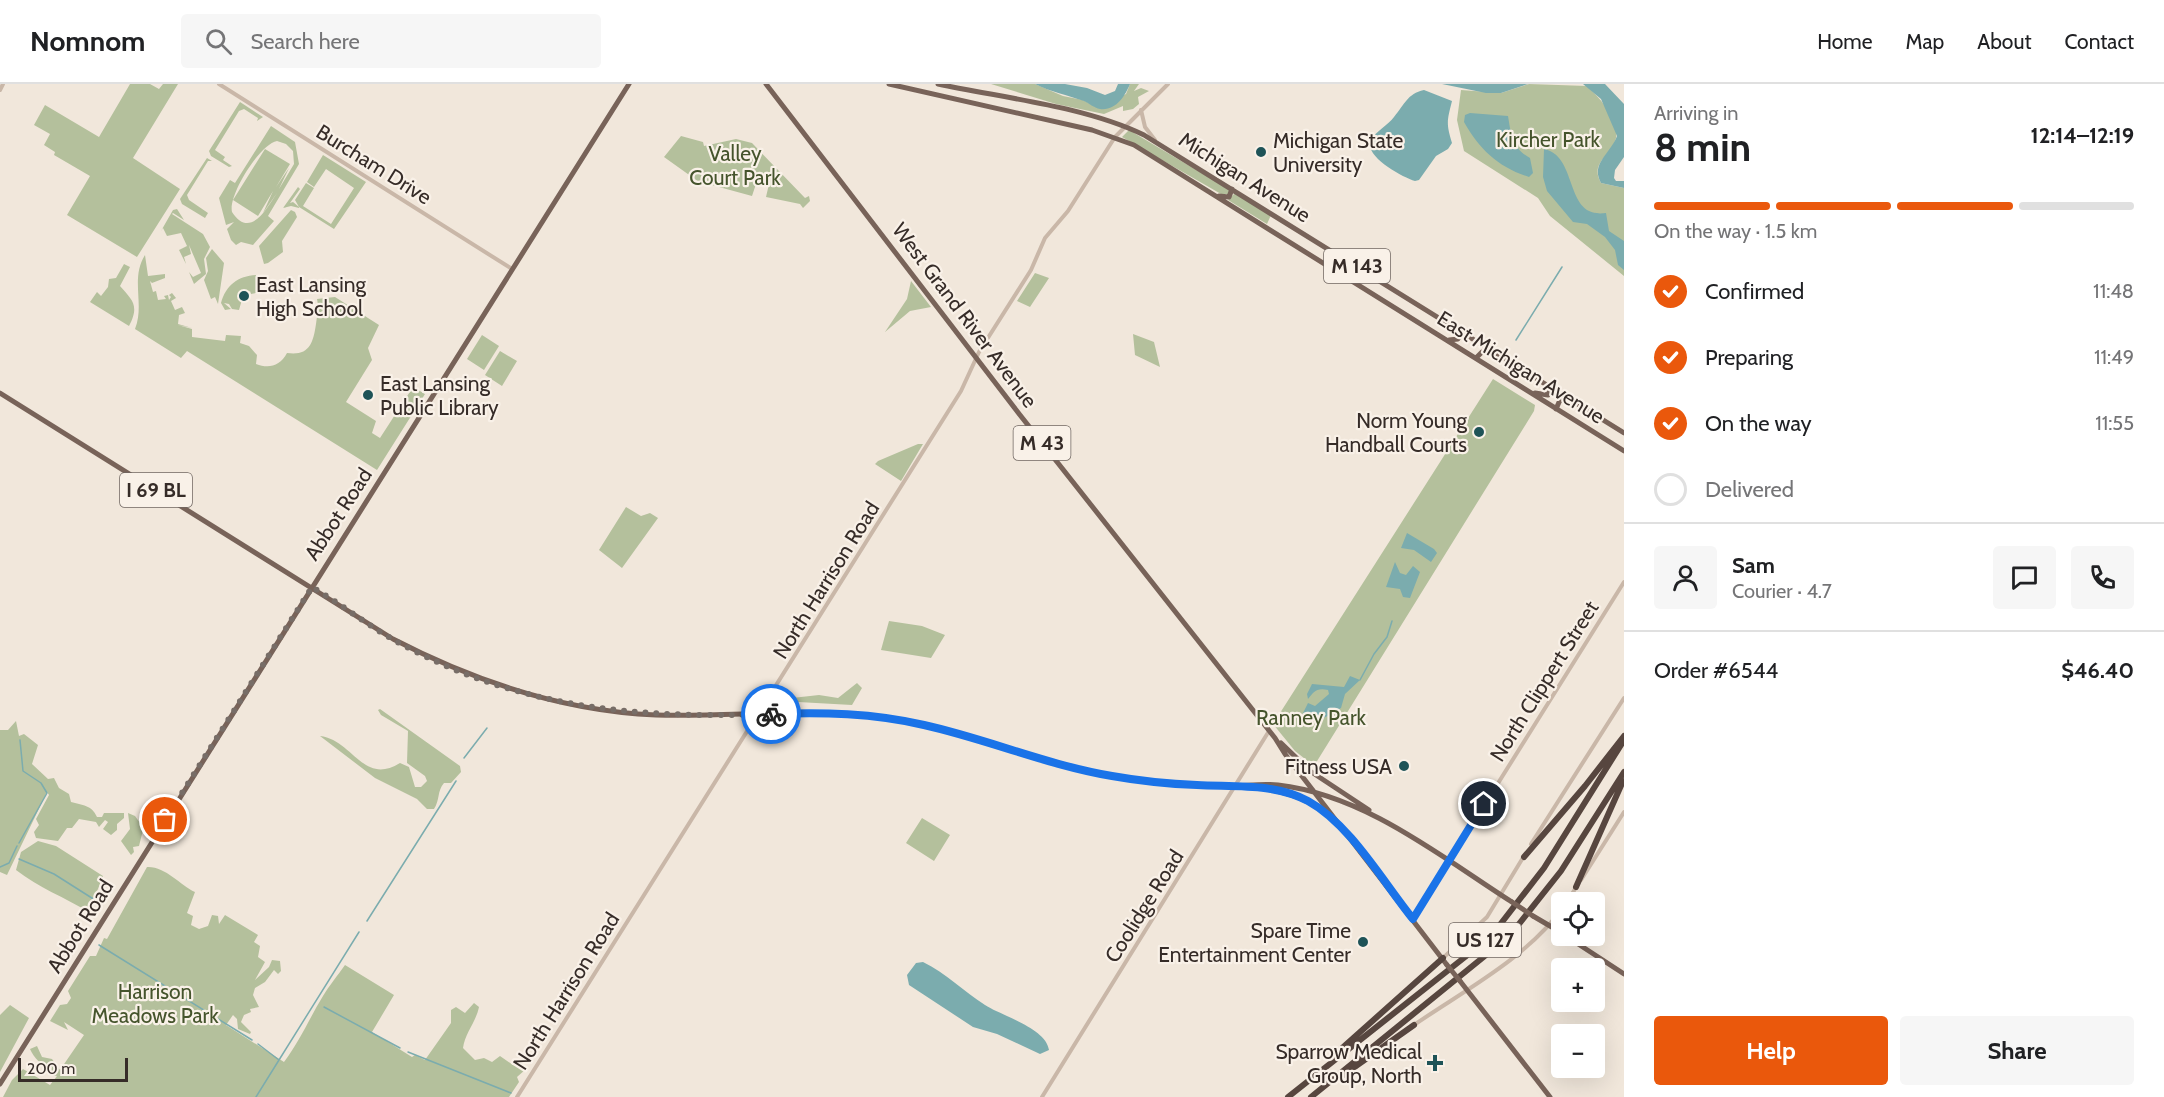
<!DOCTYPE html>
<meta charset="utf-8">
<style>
body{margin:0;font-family:Cabin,sans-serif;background:#f6f6f6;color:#202124;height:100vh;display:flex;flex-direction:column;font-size:22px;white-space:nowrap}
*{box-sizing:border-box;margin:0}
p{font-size:20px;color:#757577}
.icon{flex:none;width:33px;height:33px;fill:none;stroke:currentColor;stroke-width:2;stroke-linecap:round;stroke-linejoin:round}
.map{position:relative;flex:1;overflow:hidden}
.panel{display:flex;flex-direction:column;background:#fff;width:540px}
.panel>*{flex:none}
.controls{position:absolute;left:1551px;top:808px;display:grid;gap:12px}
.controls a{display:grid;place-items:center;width:54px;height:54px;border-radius:6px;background:#fff;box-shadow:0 6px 24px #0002;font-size:30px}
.scale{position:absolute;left:18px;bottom:15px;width:110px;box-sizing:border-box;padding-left:6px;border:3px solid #362c28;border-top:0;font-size:16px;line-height:21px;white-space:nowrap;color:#362c28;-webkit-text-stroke:4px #f9f1e8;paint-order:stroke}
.pin{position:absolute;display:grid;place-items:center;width:51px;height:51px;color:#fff;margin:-26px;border:3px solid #fff;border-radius:50%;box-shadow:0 2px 6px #0007}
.courier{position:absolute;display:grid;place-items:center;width:60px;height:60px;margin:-30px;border:4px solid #1a73e8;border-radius:50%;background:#fff;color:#222;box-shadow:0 2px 8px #0007}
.headline em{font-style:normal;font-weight:700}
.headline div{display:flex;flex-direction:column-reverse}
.headline{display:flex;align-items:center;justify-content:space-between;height:102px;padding:0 30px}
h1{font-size:39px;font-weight:700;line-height:45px}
.bar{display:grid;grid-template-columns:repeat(4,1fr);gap:9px 6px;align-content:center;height:72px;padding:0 30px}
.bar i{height:8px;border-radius:4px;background:#e0e0e0}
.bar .selected{background:#ea580c}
.bar p{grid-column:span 4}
.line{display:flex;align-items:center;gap:15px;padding:0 30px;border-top:2px solid #e0e0e0}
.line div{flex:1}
.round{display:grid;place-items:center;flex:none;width:63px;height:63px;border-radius:6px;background:#f6f6f6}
ol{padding:0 30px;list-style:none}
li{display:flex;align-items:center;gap:18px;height:66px}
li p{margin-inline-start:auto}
li .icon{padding:6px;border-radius:50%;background:#ea580c;color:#fff;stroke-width:4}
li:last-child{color:#757577}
li i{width:33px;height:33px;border:3px solid #e0e0e0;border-radius:50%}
.primary-button{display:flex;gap:12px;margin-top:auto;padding:12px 30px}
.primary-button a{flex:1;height:69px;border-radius:6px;background:#ea580c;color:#fff;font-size:24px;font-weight:700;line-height:69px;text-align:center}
.primary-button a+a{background:#f6f6f6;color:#202124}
header{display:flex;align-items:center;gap:36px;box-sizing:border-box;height:84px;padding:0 30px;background:#fff;border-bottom:2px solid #e0e0e0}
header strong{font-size:28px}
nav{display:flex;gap:33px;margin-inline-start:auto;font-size:21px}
.search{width:420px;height:54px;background:#f6f6f6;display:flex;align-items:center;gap:15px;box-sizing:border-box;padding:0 21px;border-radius:6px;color:#757577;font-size:22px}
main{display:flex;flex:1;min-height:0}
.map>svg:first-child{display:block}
</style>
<header>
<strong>Nomnom</strong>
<div class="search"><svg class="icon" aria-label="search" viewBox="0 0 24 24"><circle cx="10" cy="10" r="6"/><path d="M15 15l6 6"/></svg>Search here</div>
<nav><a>Home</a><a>Map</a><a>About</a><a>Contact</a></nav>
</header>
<main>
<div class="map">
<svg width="1624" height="1013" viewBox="0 0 1624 1013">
<rect width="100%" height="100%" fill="#f1e7db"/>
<path fill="#b4c09c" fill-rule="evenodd" d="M130 0H150L159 5 163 0H178L133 74 180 105 137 173 67 131 90 92 54 71 55 68 44 61 50 50 34 41 45 21 99 53Z
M991 0H1035L1063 12 1083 16 1096 23 1126 10 1130 0H1139L1134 7 1141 4 1149 7 1138 13 1139 20 1133 25 1123 27V22L1104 30 1056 20Z
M1529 0 1587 2C1599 13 1620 36 1616 54 1612 72 1589 78 1601 99L1624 104V192L1550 132 1538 114 1464 67 1457 36 1461 6 1501 9Z
M240 18 263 33 257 37 258 34 244 25 239 27 215 66 225 73 223 76 232 82 229 83 211 72 209 67Z
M271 42 295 58 299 80 268 132 274 137 253 161 241 158 236 161 231 156 227 145 234 138 226 141 219 114 230 96 235 99ZM277 57 286 60 293 67 294 80 279 105 289 84 276 103 290 80 265 65 233 116 258 132 273 107 263 129 277 109C267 124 250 156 232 128 228 111 260 60 277 57Z
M1129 46 1230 106 1228 110H1221L1122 53Z
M681 52 703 58 704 62 736 55 752 59 805 114 809 112 810 117 803 124 800 120 766 113 769 100 757 97 752 112 708 100 706 103 664 73Z
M323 71 366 98 334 145 299 123V124L291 122 283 124 298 103 300 105 290 119 293 118 299 123 295 116 306 99 314 104 303 122 331 140 354 104 326 85 314 103 307 98Z
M207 74 212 77H208L187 111 189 116 208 129 205 134 182 120 180 115Z
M1235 109 1271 131 1267 140 1228 116Z
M177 125 184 136 173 129 172 130 203 150 210 163 204 175 206 190 194 200 189 188 193 193 201 189 189 161 191 170 184 173 186 180 179 166 187 162 181 149 167 152 163 144 161 147 173 126Z
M291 126 295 128 297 133 282 157 283 168 268 179 264 180 259 162Z
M212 165 224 179 218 220 215 213 211 215 204 196 208 187 206 174Z
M145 171 148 192 165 190V194L152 199 150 197 153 208 156 207 158 216 166 215 164 212 168 211 169 216 171 213 169 211 172 209 176 214 171 217 175 226 182 223 185 229 179 231 178 240 192 244 178 241 192 245V253L225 257 226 251 241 252 240 259 249 262 257 271 256 280C269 285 280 282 287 269 309 272 313 260 316 240 317 232 319 223 317 215L335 213 379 241 368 264 372 276 346 318 376 337 372 349 380 354 413 303 425 310 377 386 187 267 181 274 135 245C145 220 130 195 145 171Z
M124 180 130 183 120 202C132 216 140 221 129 242L90 218 97 208 101 212 108 203 109 195 116 194Z
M1035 189 1049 194 1030 223 1017 217Z
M256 191 261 198 260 208 251 210 250 207 243 212 239 226 232 225 229 220 224 219 231 225 225 226 221 219C226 201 238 192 256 191Z
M911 197 931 223 910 227 885 248 907 215Z
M1133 250 1154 258 1160 283 1135 271Z
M482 251 499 262 484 286 467 275Z
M500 267 517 277 502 302 485 291Z
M1493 295 1535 321 1534 327 1314 682 1295 667 1273 640Z
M918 360H923L901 397 875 380 878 377Z
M626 423 641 432 650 429 658 434 622 484 599 466Z
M889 537 922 542 945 551 931 574 881 566Z
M857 599 862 604 852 621 798 618 792 614 819 611 838 614Z
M380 625 460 682 461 688 451 699H444C437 707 440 716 434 725H427L417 715 375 694 320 652C353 656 363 702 400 679L409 683 415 703H421L427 697 425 692 407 679 408 647 381 631 378 626Z
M16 637 19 652 24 650 38 661 32 680 48 695 54 694 59 704 69 710 71 718C82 721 92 721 97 733H102L104 729H124V734L117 740V746L111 751 103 745 108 738 105 736 99 743 96 738 79 735 72 744H67L58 757 36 754 34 748 39 741 36 735 49 711 47 708 7 791 0 788V646H8Z
M128 729 135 732 140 739 150 735 155 737 149 745 143 746 139 762 133 763 134 768 131 771 121 757 130 745Z
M922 734 950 751 934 777 906 759Z
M38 757 56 762 103 792 89 828C64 813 39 804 16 786L21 768Z
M147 783C165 782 180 801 195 808L187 829 193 832 191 841 199 845 208 842 212 831 218 832 219 840 225 831 258 851 254 858 260 862 258 873 265 878 255 896 269 883 272 876 280 877 281 887 278 890 274 886 265 898 255 904 253 911 259 923 250 925 251 928 244 931 241 938 251 948 250 950 238 945 237 935 233 931 226 941 284 978C300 957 310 933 323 912 329 902 338 891 345 881L394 911 372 948 412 973 415 971 425 976 451 939V926L456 923 465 929 474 919 479 923C476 938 465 949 463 964L475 976 484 974 492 978 500 972 513 981 523 978 526 985 517 993 519 998 509 1013H3L12 996 23 985 50 1001 57 992 51 991 52 983C43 984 34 974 30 965L37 962 42 973 52 975 60 986 84 951 64 938 68 946 50 937 60 921 67 920 71 914 68 907 90 872H96L104 854 107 855Z
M10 921 29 934 0 988V931Z"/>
<path fill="#7bacae" d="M1035 0H1065L1087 4 1105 11 1115 7 1118 0H1130C1125 12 1116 27 1100 25 1094 24 1089 19 1084 17 1067 11 1051 8 1035 0Z
M1442 0H1528L1501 9H1486Z
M1583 0H1605L1624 20V73L1615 86 1614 94 1616 97H1624V104L1601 99C1590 80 1611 69 1617 52L1601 15Z
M1424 6 1452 17C1447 37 1446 39 1452 59L1448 65 1436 72 1419 96 1415 97C1402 93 1363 72 1371 56 1376 47 1388 41 1394 33 1405 20 1407 10 1424 6Z
M1470 29 1508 32C1511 50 1512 64 1530 74L1533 89 1529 93C1498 83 1480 66 1464 38L1465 31Z
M1544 65C1576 71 1566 127 1597 129 1600 130 1603 129 1606 129L1609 147 1624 157V186L1618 181 1615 166 1605 153 1587 140 1573 138 1547 107 1543 93Z
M1407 449 1434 465 1437 469 1431 478 1414 466 1401 464Z
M1395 478 1400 489 1406 491 1413 482 1420 488 1410 514 1403 513 1400 505 1386 503Z
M1350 592 1360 596 1345 610 1341 624 1317 638 1302 631 1308 619 1315 622 1329 610 1328 606C1316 603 1313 609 1308 615L1307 610 1312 600 1344 603Z
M923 878C946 889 964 908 985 921 1002 932 1046 944 1049 966L1040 970 997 950 973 943 909 901 907 891 916 879Z"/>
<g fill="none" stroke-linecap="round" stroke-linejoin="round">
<path stroke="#7bacae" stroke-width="1.5" d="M1516 256 1562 183
M1360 596 1374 570 1387 553 1392 537
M464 674 487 644
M19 759 47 709 41 699 23 687 20 656
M19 775 54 790 95 816
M0 783 9 779 17 762
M367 837 456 697
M99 861 252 956
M324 923 400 964
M408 968 511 1009
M279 976 359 848
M256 1013 279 976 258 960"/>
<path stroke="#c9b7a8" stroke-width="4" d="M219 0 512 185
M0 6 3 0
M1141 26 1145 43 1155 56
M1531 760 1624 614
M1581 796 1624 728
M1566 819 1577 802
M1413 835 1624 498
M1443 874 1487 833 1524 772
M1414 941C1465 906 1525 875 1562 825
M517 1013 961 307 979 268 1031 186 1045 154 1068 127 1115 53 1168 0
M1042 1013 1269 647"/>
<path stroke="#786359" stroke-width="5" d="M766 0 1020 331 1275 654 1285 670 1447 881
M889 0 1092 46 1134 61 1624 367
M938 0C1003 14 1084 22 1144 51L1624 349
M1219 112 1229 113 1232 105
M1449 256 1458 255 1460 247
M1476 274 1482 268 1493 269
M0 309 393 555C474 597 564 627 656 631 725 633 794 625 862 631 942 637 1018 671 1096 689 1140 699 1186 701 1231 702 1246 702 1262 699 1278 701 1365 711 1440 772 1512 818
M1535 309 1548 311 1551 303
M1556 325 1560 316 1572 318
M1281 659 1310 687 1369 726
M1261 704C1290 709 1314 716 1335 738
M1533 832 1562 849
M1566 852 1624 890
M1460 897 1550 1013
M0 1000 629 0"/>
<path stroke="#57463f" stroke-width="6" d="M1524 773 1585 702 1624 652
M1576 803 1623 697
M1331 974 1443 874
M1339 994 1414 941
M1288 1013 1465 873 1499 842 1544 784 1624 656
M1311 1013 1486 871 1515 845 1561 787 1624 688"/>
<path stroke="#786359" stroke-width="5" d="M1512 818 1533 832
M1447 881 1460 897"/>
</g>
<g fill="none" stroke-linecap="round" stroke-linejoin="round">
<path stroke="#776d67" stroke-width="6" stroke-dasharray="0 10.8" d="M165 736 312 503C339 519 365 539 392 555 514 624 634 635 771 630"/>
<path stroke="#1a73e8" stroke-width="8" d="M771 630C822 628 873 629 924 641 987 655 1047 681 1112 692 1140 697 1169 700 1197 701 1235 703 1274 699 1308 717 1350 740 1383 798 1413 835L1484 720"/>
</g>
<g fill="#1e5357" stroke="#f9f1e8" stroke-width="2">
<circle cx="1261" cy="68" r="6"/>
<circle cx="244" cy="212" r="6"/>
<circle cx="368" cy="311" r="6"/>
<circle cx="1479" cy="348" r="6"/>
<circle cx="1404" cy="682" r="6"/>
<circle cx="1363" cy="858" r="6"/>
<path d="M1432 970h6v6h6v6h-6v6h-6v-6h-6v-6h6z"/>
</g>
<g text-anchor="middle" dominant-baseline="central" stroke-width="4.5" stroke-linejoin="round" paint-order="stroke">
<g fill="#f9f1e8" stroke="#706762" stroke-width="1.5">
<rect x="1324" y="165" width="66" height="34" rx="4.5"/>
<rect x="1013.5" y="342" width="57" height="34" rx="4.5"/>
<rect x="120" y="389" width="72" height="34" rx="4.5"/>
<rect x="1449" y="839" width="72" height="34" rx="4.5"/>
</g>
<g font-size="20" font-weight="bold" fill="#362c28">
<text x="1357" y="182">M 143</text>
<text x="1042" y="359">M 43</text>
<text x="156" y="406">I 69 BL</text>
<text x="1485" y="856">US 127</text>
</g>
<g font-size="21" fill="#45542c" stroke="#f9f1e8">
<text x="1548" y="55">Kircher Park</text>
<text x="735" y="69">Valley<tspan x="735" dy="24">Court Park</tspan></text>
<text x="1311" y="633">Ranney Park</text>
<text x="155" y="907">Harrison<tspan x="155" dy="24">Meadows Park</tspan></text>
</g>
<g font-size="21" fill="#362c28" stroke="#f9f1e8" text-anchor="end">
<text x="1273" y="56" text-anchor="start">Michigan State<tspan x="1273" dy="24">University</tspan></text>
<text x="256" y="200" text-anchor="start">East Lansing<tspan x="256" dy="24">High School</tspan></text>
<text x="380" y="299" text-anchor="start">East Lansing<tspan x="380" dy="24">Public Library</tspan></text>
<text x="1467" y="336">Norm Young<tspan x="1467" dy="24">Handball Courts</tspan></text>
<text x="1392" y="682">Fitness USA</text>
<text x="1351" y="846">Spare Time<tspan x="1351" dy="24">Entertainment Center</tspan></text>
<text x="1422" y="967">Sparrow Medical<tspan x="1422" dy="24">Group, North</tspan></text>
</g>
<g font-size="21" fill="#362c28" stroke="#f9f1e8">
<text transform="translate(374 80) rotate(32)">Burcham Drive</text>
<text transform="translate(1245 93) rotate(32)">Michigan Avenue</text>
<text transform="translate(965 231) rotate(53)">West Grand River Avenue</text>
<text transform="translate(1521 283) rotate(32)">East Michigan Avenue</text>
<text transform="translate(338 430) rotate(-57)">Abbot Road</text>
<text transform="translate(826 496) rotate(-58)">North Harrison Road</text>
<text transform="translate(1544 597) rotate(-58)">North Clippert Street</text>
<text transform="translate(1144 822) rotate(-58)">Coolidge Road</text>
<text transform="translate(80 842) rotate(-58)">Abbot Road</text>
<text transform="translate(566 907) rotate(-58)">North Harrison Road</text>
</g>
</g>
</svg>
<div class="controls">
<a><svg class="icon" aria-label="locate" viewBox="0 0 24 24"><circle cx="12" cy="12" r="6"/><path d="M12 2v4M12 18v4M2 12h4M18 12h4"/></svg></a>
<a>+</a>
<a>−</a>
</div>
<div class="scale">200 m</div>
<div class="pin" style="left:165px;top:736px;background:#ea580c"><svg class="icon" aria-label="bag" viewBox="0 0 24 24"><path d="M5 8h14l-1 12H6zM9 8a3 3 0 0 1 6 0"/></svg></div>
<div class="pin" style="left:1484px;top:720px;background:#1f2937"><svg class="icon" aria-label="home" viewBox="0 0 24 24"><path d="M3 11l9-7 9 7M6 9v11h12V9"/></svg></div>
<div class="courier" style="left:771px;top:630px"><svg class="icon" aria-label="bike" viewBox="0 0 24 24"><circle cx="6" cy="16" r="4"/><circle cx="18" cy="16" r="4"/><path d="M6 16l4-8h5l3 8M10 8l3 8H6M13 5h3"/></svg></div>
</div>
<section class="panel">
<div class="headline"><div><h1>8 min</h1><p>Arriving in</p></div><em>12:14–12:19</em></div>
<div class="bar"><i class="selected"></i><i class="selected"></i><i class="selected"></i><i></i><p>On the way · 1.5 km</p></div>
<ol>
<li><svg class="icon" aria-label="check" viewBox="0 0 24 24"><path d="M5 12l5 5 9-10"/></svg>Confirmed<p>11:48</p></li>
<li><svg class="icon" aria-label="check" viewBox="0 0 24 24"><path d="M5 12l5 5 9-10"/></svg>Preparing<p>11:49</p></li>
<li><svg class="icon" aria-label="check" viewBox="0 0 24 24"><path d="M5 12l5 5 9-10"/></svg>On the way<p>11:55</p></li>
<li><i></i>Delivered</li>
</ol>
<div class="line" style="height:108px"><a class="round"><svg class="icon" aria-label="person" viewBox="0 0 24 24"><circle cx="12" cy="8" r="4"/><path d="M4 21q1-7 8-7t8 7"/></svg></a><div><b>Sam</b><p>Courier · 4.7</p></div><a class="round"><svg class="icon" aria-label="chat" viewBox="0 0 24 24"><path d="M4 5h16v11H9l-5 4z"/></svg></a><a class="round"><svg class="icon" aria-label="phone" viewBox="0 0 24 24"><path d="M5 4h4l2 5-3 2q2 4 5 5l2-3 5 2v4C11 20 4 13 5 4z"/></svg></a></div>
<div class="line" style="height:78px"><div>Order #6544</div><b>$46.40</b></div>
<div class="primary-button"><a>Help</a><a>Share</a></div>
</section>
</main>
